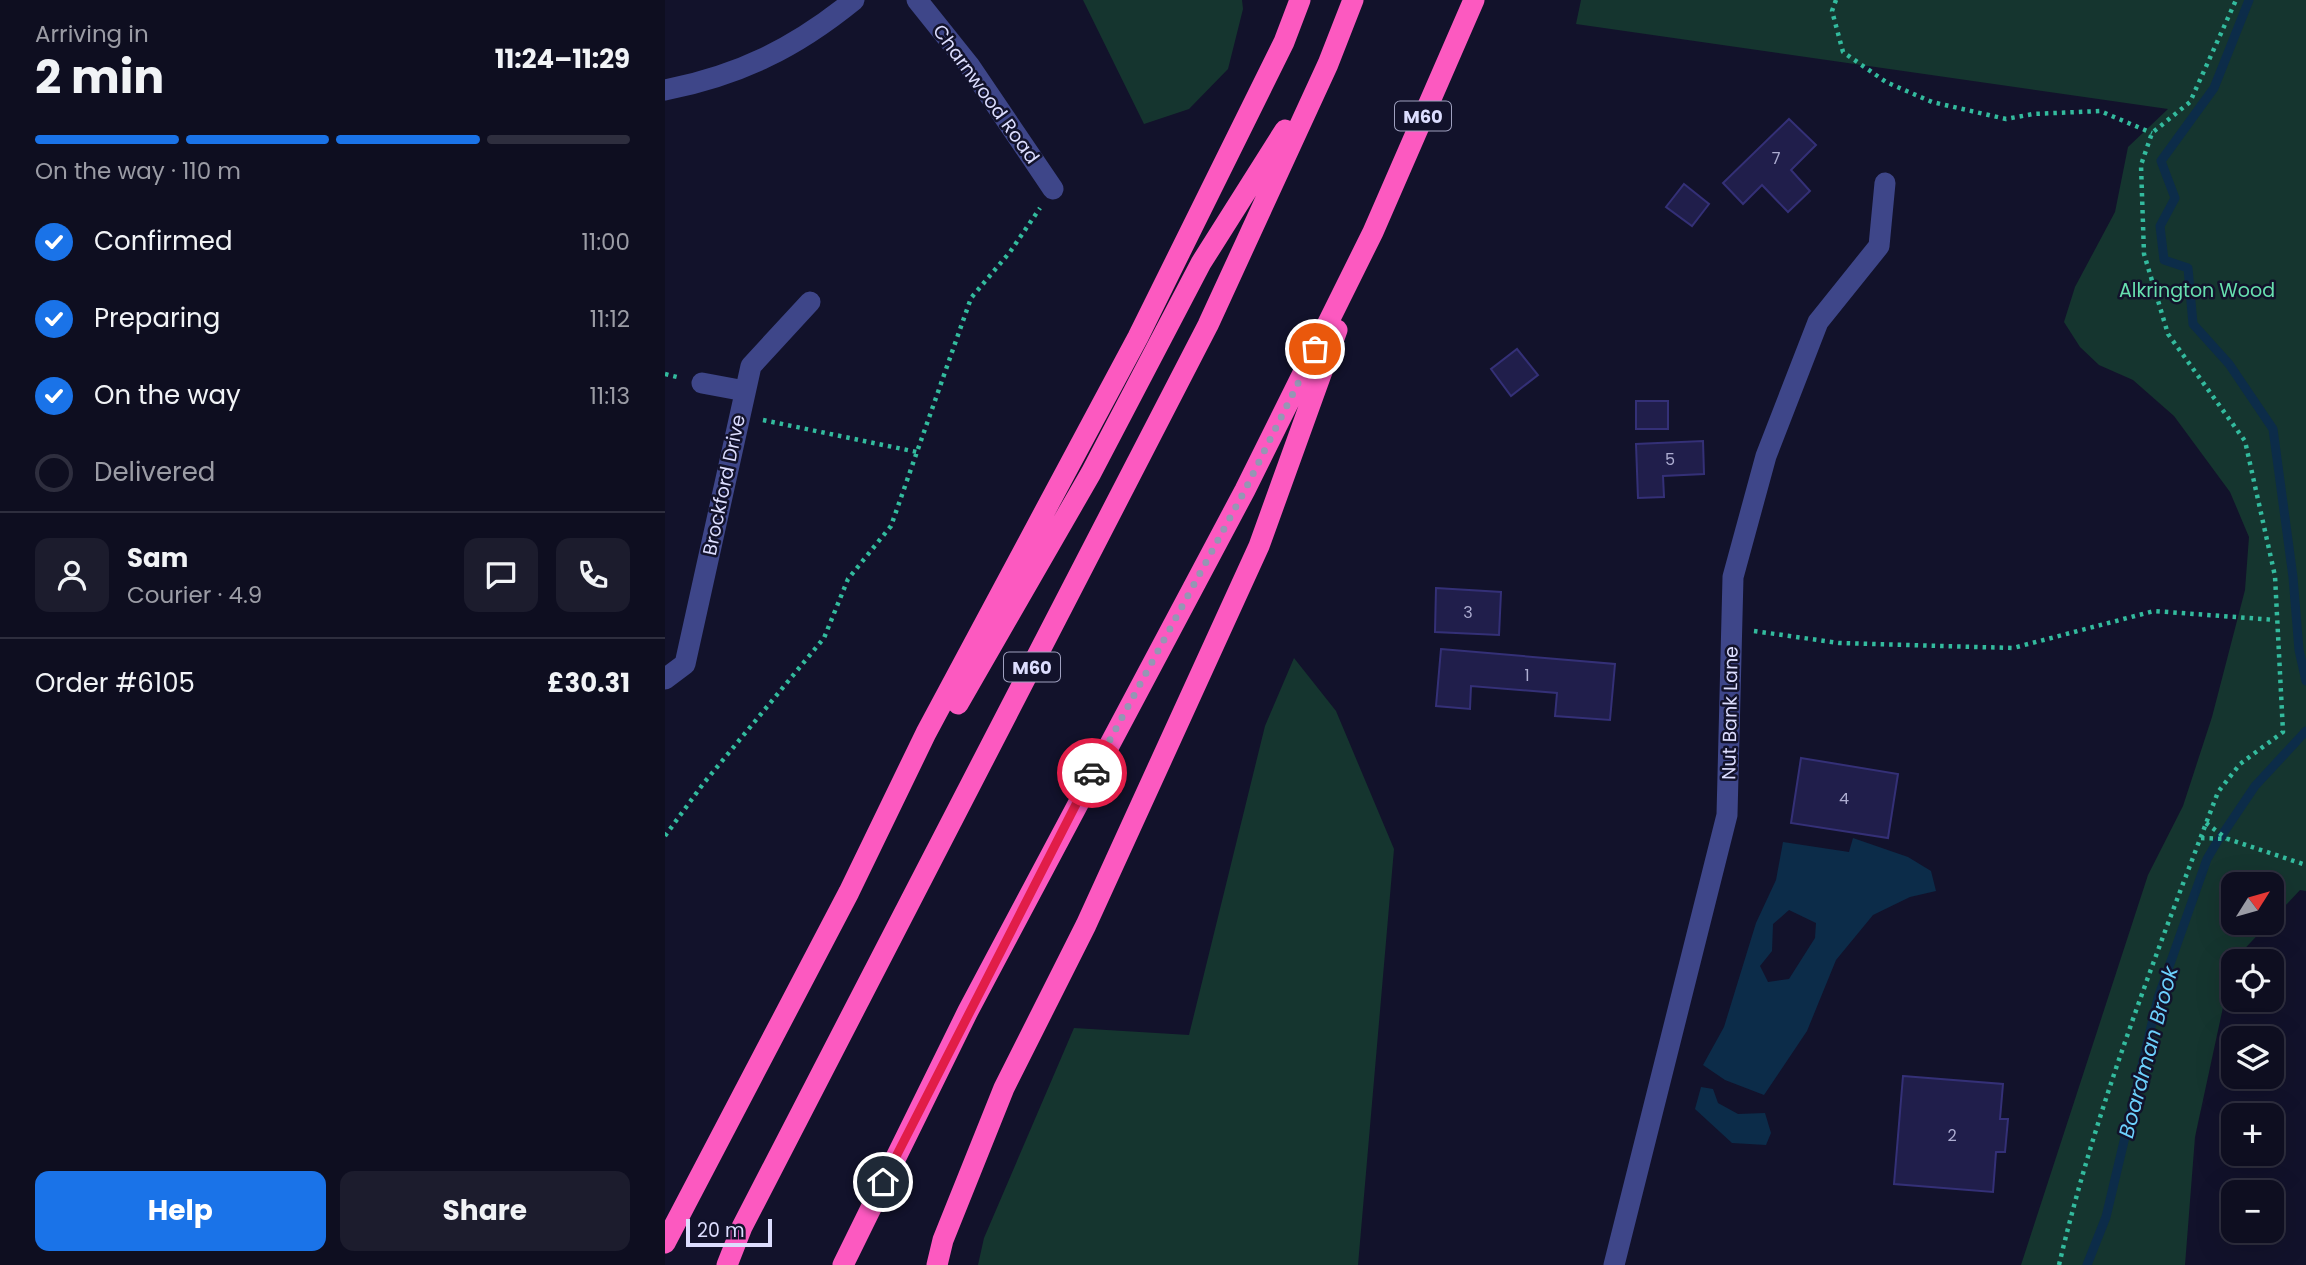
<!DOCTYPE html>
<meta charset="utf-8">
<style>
body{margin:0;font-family:Poppins,sans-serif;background:#1c1c2d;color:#f1f3f6;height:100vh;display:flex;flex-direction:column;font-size:26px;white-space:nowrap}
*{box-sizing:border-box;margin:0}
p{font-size:23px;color:#9b9ca5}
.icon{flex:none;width:38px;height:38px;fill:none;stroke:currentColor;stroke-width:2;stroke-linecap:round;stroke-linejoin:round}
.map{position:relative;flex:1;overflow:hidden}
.details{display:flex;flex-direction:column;background:#0e0e20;width:665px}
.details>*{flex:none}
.needle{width:46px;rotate:53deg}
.buttons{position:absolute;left:1556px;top:872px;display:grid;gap:14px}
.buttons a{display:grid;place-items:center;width:63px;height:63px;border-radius:14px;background:#0e0e20;box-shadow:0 7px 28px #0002,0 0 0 2px #2e2e3e;font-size:35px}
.scale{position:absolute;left:21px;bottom:18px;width:86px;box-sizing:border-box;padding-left:7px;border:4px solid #dcddfe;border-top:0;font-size:19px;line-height:24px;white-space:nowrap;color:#dcddfe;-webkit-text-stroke:5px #12122b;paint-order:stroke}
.pin{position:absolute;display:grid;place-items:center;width:60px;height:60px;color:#fff;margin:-30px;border:4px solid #fff;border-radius:50%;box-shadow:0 2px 7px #0007}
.courier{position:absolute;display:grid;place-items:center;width:70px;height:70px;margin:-35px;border:5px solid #e11d48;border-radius:50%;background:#fff;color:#222;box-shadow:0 2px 9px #0007}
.head em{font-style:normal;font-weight:700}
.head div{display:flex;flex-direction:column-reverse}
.head{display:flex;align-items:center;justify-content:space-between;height:119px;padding:0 35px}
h1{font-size:46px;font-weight:700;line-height:52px}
.bar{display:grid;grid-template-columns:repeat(4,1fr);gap:10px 7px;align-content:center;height:84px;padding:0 35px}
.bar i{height:9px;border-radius:5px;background:#2e2e3e}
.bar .current{background:#1a73e8}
.bar p{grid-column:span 4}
.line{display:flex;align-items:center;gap:18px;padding:0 35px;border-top:2px solid #2e2e3e}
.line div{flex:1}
.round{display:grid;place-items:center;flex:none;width:74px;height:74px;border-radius:14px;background:#1c1c2d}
ol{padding:0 35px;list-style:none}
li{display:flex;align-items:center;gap:21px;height:77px}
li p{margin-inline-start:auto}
li .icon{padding:7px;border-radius:50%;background:#1a73e8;color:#fff;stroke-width:4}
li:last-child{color:#9b9ca5}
li i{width:38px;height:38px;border:4px solid #2e2e3e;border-radius:50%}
.primary-button{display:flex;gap:14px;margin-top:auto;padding:14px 35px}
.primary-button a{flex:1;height:80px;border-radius:14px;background:#1a73e8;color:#fff;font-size:28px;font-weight:700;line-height:80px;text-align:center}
.primary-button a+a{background:#1c1c2d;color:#f1f3f6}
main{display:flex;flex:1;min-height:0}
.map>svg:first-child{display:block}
</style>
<main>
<section class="details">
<div class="head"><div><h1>2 min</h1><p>Arriving in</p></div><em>11:24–11:29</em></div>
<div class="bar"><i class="current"></i><i class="current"></i><i class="current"></i><i></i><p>On the way · 110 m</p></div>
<ol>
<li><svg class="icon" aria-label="check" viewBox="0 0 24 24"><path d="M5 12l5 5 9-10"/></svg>Confirmed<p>11:00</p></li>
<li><svg class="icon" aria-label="check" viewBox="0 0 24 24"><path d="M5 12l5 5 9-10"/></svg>Preparing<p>11:12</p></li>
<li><svg class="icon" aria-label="check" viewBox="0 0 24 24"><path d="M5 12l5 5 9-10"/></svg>On the way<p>11:13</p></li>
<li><i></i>Delivered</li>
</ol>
<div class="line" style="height:126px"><a class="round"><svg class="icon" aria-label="person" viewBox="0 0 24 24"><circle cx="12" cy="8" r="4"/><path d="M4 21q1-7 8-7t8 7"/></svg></a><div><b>Sam</b><p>Courier · 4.9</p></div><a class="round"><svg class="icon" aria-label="chat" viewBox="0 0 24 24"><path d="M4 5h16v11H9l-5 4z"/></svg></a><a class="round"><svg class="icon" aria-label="phone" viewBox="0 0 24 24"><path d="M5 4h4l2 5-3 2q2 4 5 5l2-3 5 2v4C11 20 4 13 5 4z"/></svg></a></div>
<div class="line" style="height:91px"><div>Order #6105</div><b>£30.31</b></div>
<div class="primary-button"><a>Help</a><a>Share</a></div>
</section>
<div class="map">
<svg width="1641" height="1265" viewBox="0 0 1641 1265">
<rect width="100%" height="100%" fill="#12122b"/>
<path fill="#15352f" d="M418 0H577L578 9 563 69 524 109 479 124Z
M916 0H1641V891L1635 890 1607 920 1606 884H1568V922H1605L1568 961 1530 1137 1520 1265H1356L1483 875 1518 806 1547 717 1580 590 1584 537 1565 492 1509 416 1468 380 1434 365 1415 347 1399 322 1410 287 1450 212 1463 147 1503 109 911 24Z
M629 658 671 711 729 849 693 1265H313L319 1238 409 1028 524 1035 600 726Z"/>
<path fill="#0c2c49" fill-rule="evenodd" d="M1188 838 1243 857 1266 871 1271 891 1245 897 1208 915 1171 960 1142 1031 1099 1095 1060 1080 1038 1065 1059 1027 1091 923 1111 880 1118 842 1184 852ZM1124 910 1151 923 1150 938 1124 979 1103 982 1095 966 1107 951 1108 924Z
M1036 1087 1048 1089 1053 1103 1073 1114 1100 1113 1106 1133 1101 1145 1067 1143 1030 1109Z"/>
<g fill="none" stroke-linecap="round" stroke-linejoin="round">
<path stroke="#0c2c49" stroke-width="9" d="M1584 0 1549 88 1496 161 1510 198 1495 226 1499 260 1523 268 1528 324 1564 364 1608 429 1628 577 1634 650 1641 681
M1555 838 1590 786 1641 731
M1422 1265 1441 1217 1493 998 1542 859 1552 842"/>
</g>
<path fill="#201e4b" stroke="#343077" stroke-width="2" d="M1124 119 1151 145 1126 170 1145 191 1123 212 1097 185 1078 204 1058 183Z
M1019 184 1044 204 1027 226 1001 207Z
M852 349 873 375 846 396 826 369Z
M971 401H1003V429H971Z
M1038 441 1039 474 998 476 999 497 973 498 971 444Z
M771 588 836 592 834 635 770 632Z
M776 649 950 664 945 720 890 716 892 693 806 686 805 709 771 706Z
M1136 758 1233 774 1223 838 1126 823Z
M1238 1076 1338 1084 1335 1119H1343L1340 1152H1331L1328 1192 1229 1184Z"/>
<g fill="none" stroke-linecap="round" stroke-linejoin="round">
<path stroke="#33bb9e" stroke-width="4.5" stroke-dasharray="3.5 5" stroke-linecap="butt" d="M1171 0 1167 11 1178 52 1221 82 1267 102 1341 119 1368 114 1435 111 1487 133
M0 374 16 378
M98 420 252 452
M1089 631 1174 643 1348 648 1489 611 1610 620
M1541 823 1562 839
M0 836 38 784 159 638 183 579 226 526 306 298 345 252 375 208
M1536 838 1563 839 1641 865
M1394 1265C1432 1103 1494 947 1553 792L1575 764 1618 732 1610 576 1580 441 1503 334 1479 254 1476 165 1487 133 1525 102 1571 0"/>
<path stroke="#3e4689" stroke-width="21" d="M252 0 304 65 388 189
M0 90C75 75 130 48 189 0
M37 383 80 391
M0 679 20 664 86 366 145 302
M949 1265 1062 815 1068 577 1101 456 1153 322 1214 246 1220 183"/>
<path stroke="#fc59c0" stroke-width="21" d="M293 704 426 473 536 263 620 130
M0 1243 184 892 261 733 473 337 619 42 635 0
M62 1265 77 1227 543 325 663 64 688 0
M178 1265 303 1011 580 490 708 232 809 0
M272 1265 278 1240 339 1088 421 925 594 546 672 330"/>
</g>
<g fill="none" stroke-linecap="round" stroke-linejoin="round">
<path stroke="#9596b4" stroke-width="7" stroke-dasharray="0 12.6" d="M427 773 580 490 650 349"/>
<path stroke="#e11d48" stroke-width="9" d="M218 1182 427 773"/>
</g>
<g text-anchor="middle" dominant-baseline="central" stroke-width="5" stroke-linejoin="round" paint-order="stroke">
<g font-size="16" fill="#adadd1">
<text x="1111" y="158">7</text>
<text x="1005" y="459">5</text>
<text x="803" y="612">3</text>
<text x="862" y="675">1</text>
<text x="1179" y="798">4</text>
<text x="1287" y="1135">2</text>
</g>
<g fill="#12122b" stroke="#9fa0bf" stroke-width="2">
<rect x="730" y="101.5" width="56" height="29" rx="5"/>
<rect x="339" y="652.5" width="56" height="29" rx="5"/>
</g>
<g font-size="18" font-weight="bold" fill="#dcddfe">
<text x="758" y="116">M60</text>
<text x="367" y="667">M60</text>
</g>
<g font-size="19" fill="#dcddfe" stroke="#12122b">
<text transform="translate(321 94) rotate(54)">Charnwood Road</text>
<text transform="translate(59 485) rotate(-78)">Brockford Drive</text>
<text transform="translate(1065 713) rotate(-89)">Nut Bank Lane</text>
</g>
<g font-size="19" fill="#67dfaf" stroke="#12122b">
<text x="1532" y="290">Alkrington Wood</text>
</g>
<g font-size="21" font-style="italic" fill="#6cd0fc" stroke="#12122b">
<text transform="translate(1483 1052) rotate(-75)">Boardman Brook</text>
</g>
</g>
</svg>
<div class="buttons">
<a><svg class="needle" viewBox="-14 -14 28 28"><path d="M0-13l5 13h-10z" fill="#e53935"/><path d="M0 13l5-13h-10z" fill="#9b9ca5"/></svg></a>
<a><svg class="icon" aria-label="locate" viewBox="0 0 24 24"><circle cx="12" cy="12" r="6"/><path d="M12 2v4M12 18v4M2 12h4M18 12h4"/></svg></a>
<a><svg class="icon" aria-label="layers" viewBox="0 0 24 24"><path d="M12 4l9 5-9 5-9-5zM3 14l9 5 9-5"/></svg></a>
<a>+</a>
<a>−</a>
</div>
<div class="scale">20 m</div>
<div class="pin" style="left:650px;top:349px;background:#ea580c"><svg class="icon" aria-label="bag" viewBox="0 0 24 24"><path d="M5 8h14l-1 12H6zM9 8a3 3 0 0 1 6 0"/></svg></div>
<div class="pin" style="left:218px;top:1182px;background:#1f2937"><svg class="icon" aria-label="home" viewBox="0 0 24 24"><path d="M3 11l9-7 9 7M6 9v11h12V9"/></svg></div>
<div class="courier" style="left:427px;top:773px"><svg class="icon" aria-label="car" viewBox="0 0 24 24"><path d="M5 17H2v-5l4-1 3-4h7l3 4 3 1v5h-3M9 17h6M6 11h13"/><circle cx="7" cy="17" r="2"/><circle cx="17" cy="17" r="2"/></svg></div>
</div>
</main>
